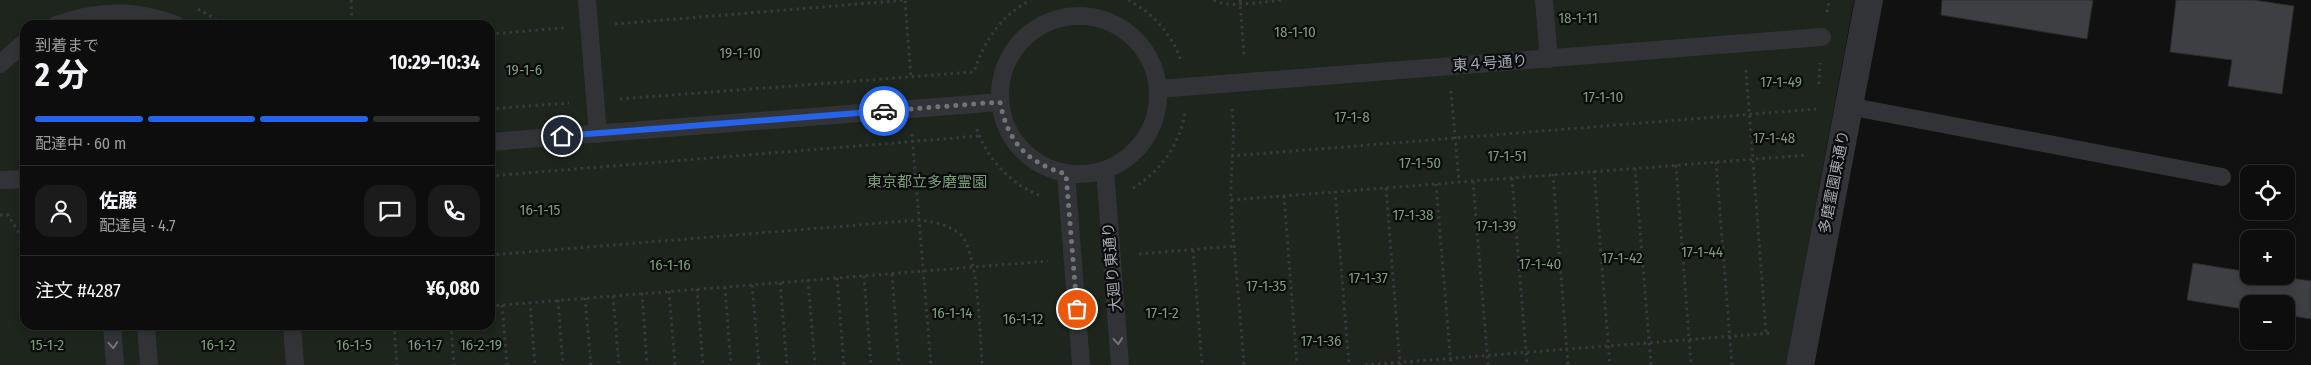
<!DOCTYPE html>
<html lang="ja">
<meta charset="utf-8">
<style>
body{margin:0;font-family:"Fira Sans Condensed","Noto Sans JP",sans-serif;background:#1b1b1c;color:#f1f3f6;height:100vh;display:flex;flex-direction:column;font-size:19px;white-space:nowrap}
*{box-sizing:border-box;margin:0}
p{font-size:16px;color:#9a9c9e}
.icon{flex:none;width:28px;height:28px;fill:none;stroke:currentColor;stroke-width:2;stroke-linecap:round;stroke-linejoin:round}
.map{position:relative;flex:1;overflow:hidden}
.side{position:absolute;left:20px;top:20px;width:475px;height:310px;display:flex;flex-direction:column;background:#0d0d0e;border-radius:15px;box-shadow:0 2px 8px #0003,0 0 0 1px #2d2d2e}
.side>*{flex:none}
.buttons{position:absolute;left:2240px;top:165px;display:grid;gap:10px}
.buttons a{display:grid;place-items:center;width:55px;height:55px;border-radius:10px;background:#0d0d0e;box-shadow:0 2px 8px #0003,0 0 0 1px #2d2d2e;font-size:25px}
.pin{position:absolute;display:grid;place-items:center;width:42px;height:42px;color:#fff;margin:-21px;border:2px solid #fff;border-radius:50%;box-shadow:0 1px 5px #0007}
.courier{position:absolute;display:grid;place-items:center;width:50px;height:50px;margin:-25px;border:4px solid #2563eb;border-radius:50%;background:#fff;color:#222;box-shadow:0 1px 6px #0007}
.head em{font-style:normal;font-weight:700}
.head div{display:flex;flex-direction:column-reverse}
.head{display:flex;align-items:center;justify-content:space-between;height:85px;padding:0 15px}
h1{font-size:32px;font-weight:700;line-height:38px}
.bar{display:grid;grid-template-columns:repeat(4,1fr);gap:8px 5px;align-content:center;height:60px;padding:0 15px}
.bar i{height:6px;border-radius:4px;background:#2d2d2e}
.bar .selected{background:#2563eb}
.bar p{grid-column:span 4}
.line{display:flex;align-items:center;gap:12px;padding:0 15px;border-top:1px solid #2d2d2e}
.line div{flex:1}
.round{display:grid;place-items:center;flex:none;width:52px;height:52px;border-radius:15px;background:#1b1b1c}
.map>svg:first-child{display:block}
</style>
<div class="map">
<svg width="2311" height="365" viewBox="0 0 2311 365">
<rect width="100%" height="100%" fill="#111112"/>
<path fill="#1d251d" fill-rule="evenodd" d="M0 0H1854L1786 365H0ZM25 25H490V325H25Z"/>
<path fill="#3d3f42" stroke="#2b2b2e" d="M1942 0H2093L2087 39 1941 15Z
M2176 0H2254L2294 6 2282 94 2228 86 2232 60 2170 52Z
M2193 263 2249 272V276H2278L2311 281V319L2286 315V304H2249V310L2187 300Z"/>
<g fill="none" stroke-linecap="round" stroke-linejoin="round">
<path stroke="#383a3e" stroke-width="3" stroke-dasharray="2.5 4" stroke-linecap="butt" d="M351 0 352 25
M1128 0C1153 13 1172 34 1181 61
M1214 0C1227 9 1267 1 1283 0
M1240 0 1244 56
M905 1 911 77
M198 9 225 25
M1827 12 1829 0
M615 24 907 0
M490 34 564 28
M1746 70 1766 333
M1819 84 1820 63
M1451 91 1459 182
M620 99 974 72C984 41 1001 15 1031 0
M490 109 569 103
M1232 109C1236 139 1230 170 1231 201 1234 255 1240 310 1244 365
M977 129C987 159 1012 186 1042 196
M912 134 931 365
M1231 156 1816 109
M1716 162 1732 365
M1676 165 1691 365
M1635 168 1651 365
M1594 171 1610 365
M1553 174 1568 365
M490 176 979 136
M1512 178 1527 365
M1473 181 1488 365
M1436 184 1451 365
M1133 188C1160 172 1180 144 1185 113
M1386 188 1400 365
M1335 191 1349 365
M1284 196 1297 365
M1231 200 1808 155
M0 215H8L25 242
M1193 250 1202 365
M1139 254 1235 246
M490 255 919 220C934 222 946 224 959 233 979 249 980 338 982 365
M892 274 899 365
M864 276 871 365
M837 278 844 365
M808 280 815 365
M780 283 787 365
M752 285 759 365
M725 287 731 365
M697 289 703 365
M669 291 675 365
M642 293 647 365
M613 296 619 365
M585 298 591 365
M558 300 563 365
M530 302 535 365
M502 305 507 365
M490 306 1048 261
M394 325 397 365
M451 325 454 365
M1365 365 1773 333"/>
<path stroke="#323337" stroke-width="18" d="M587 0 598 134
M1544 0 1549 59
M1000 95a79 79 0 1 1 158 0a79 79 0 1 1-158 0Z
M56 25C98 10 134 9 176 25
M0 64 25 42
M1158 89 1822 37
M1848 106 2222 177
M490 142 1000 102
M1105 170 1120 365
M1066 173 1081 365
M0 180 25 179
M112 325 115 365
M146 325 149 365
M292 325 295 365"/>
<path stroke="#323337" stroke-width="28" d="M1800 365 1869 0"/>
</g>
<defs><path id="oneway-chevron" d="M-2-3.5L2.5 0L-2 3.5" fill="none" stroke-width="1.6" stroke-linecap="round" stroke-linejoin="round" transform="scale(1.25)"/></defs>
<g stroke="#70747b">
<use href="#oneway-chevron" transform="translate(1118 341) rotate(85)"/>
<use href="#oneway-chevron" transform="translate(113 345) rotate(86)"/>
</g>
<g fill="none" stroke-linecap="round" stroke-linejoin="round">
<path stroke="#6f747b" stroke-width="5" stroke-dasharray="0 9" d="M884 111 1000 102C1008 142 1026 162 1066 174L1077 309"/>
<path stroke="#2563eb" stroke-width="6" d="M562 136 884 111"/>
</g>
<g text-anchor="middle" dominant-baseline="central" stroke-width="4.5" stroke-linejoin="round" paint-order="stroke">
<g font-size="15" fill="#7b9e79" stroke="#0c0c0d">
<text x="1578" y="18">18-1-11</text>
<text x="1295" y="32">18-1-10</text>
<text x="740" y="53">19-1-10</text>
<text x="524" y="70">19-1-6</text>
<text x="1781" y="82">17-1-49</text>
<text x="1603" y="97">17-1-10</text>
<text x="1352" y="117">17-1-8</text>
<text x="1774" y="138">17-1-48</text>
<text x="1507" y="156">17-1-51</text>
<text x="1420" y="163">17-1-50</text>
<text x="927" y="182">東京都立多磨霊園</text>
<text x="540" y="210">16-1-15</text>
<text x="1413" y="215">17-1-38</text>
<text x="1496" y="226">17-1-39</text>
<text x="1702" y="252">17-1-44</text>
<text x="1622" y="258">17-1-42</text>
<text x="1540" y="264">17-1-40</text>
<text x="670" y="265">16-1-16</text>
<text x="1368" y="278">17-1-37</text>
<text x="1266" y="286">17-1-35</text>
<text x="952" y="313">16-1-14</text>
<text x="1162" y="313">17-1-2</text>
<text x="1023" y="319">16-1-12</text>
<text x="1321" y="341">17-1-36</text>
<text x="47" y="345">15-1-2</text>
<text x="218" y="345">16-1-2</text>
<text x="354" y="345">16-1-5</text>
<text x="425" y="345">16-1-7</text>
<text x="481" y="345">16-2-19</text>
</g>
<g font-size="15" fill="#a2a9b3" stroke="#0c0c0d">
<text transform="translate(1490 63) rotate(-4)">東４号通り</text>
<text transform="translate(1834 182) rotate(-79)">多磨霊園東通り</text>
<text transform="translate(1112 267) rotate(-95)">大廻り東通り</text>
</g>
</g>
</svg>
<div class="buttons">
<a><svg class="icon" aria-label="locate" viewBox="0 0 24 24"><circle cx="12" cy="12" r="6"/><path d="M12 2v4M12 18v4M2 12h4M18 12h4"/></svg></a>
<a>+</a>
<a>−</a>
</div>
<div class="pin" style="left:1077px;top:309px;background:#ea580c"><svg class="icon" aria-label="bag" viewBox="0 0 24 24"><path d="M5 8h14l-1 12H6zM9 8a3 3 0 0 1 6 0"/></svg></div>
<div class="pin" style="left:562px;top:136px;background:#1f2937"><svg class="icon" aria-label="home" viewBox="0 0 24 24"><path d="M3 11l9-7 9 7M6 9v11h12V9"/></svg></div>
<div class="courier" style="left:884px;top:111px"><svg class="icon" aria-label="car" viewBox="0 0 24 24"><path d="M5 17H2v-5l4-1 3-4h7l3 4 3 1v5h-3M9 17h6M6 11h13"/><circle cx="7" cy="17" r="2"/><circle cx="17" cy="17" r="2"/></svg></div>
<section class="side">
<div class="head"><div><h1>2 分</h1><p>到着まで</p></div><em>10:29–10:34</em></div>
<div class="bar"><i class="selected"></i><i class="selected"></i><i class="selected"></i><i></i><p>配達中 · 60 m</p></div>
<div class="line" style="height:90px"><a class="round"><svg class="icon" aria-label="person" viewBox="0 0 24 24"><circle cx="12" cy="8" r="4"/><path d="M4 21q1-7 8-7t8 7"/></svg></a><div><b>佐藤</b><p>配達員 · 4.7</p></div><a class="round"><svg class="icon" aria-label="chat" viewBox="0 0 24 24"><path d="M4 5h16v11H9l-5 4z"/></svg></a><a class="round"><svg class="icon" aria-label="phone" viewBox="0 0 24 24"><path d="M5 4h4l2 5-3 2q2 4 5 5l2-3 5 2v4C11 20 4 13 5 4z"/></svg></a></div>
<div class="line" style="height:65px"><div>注文 #4287</div><b>¥6,080</b></div>
</section>
</div>
